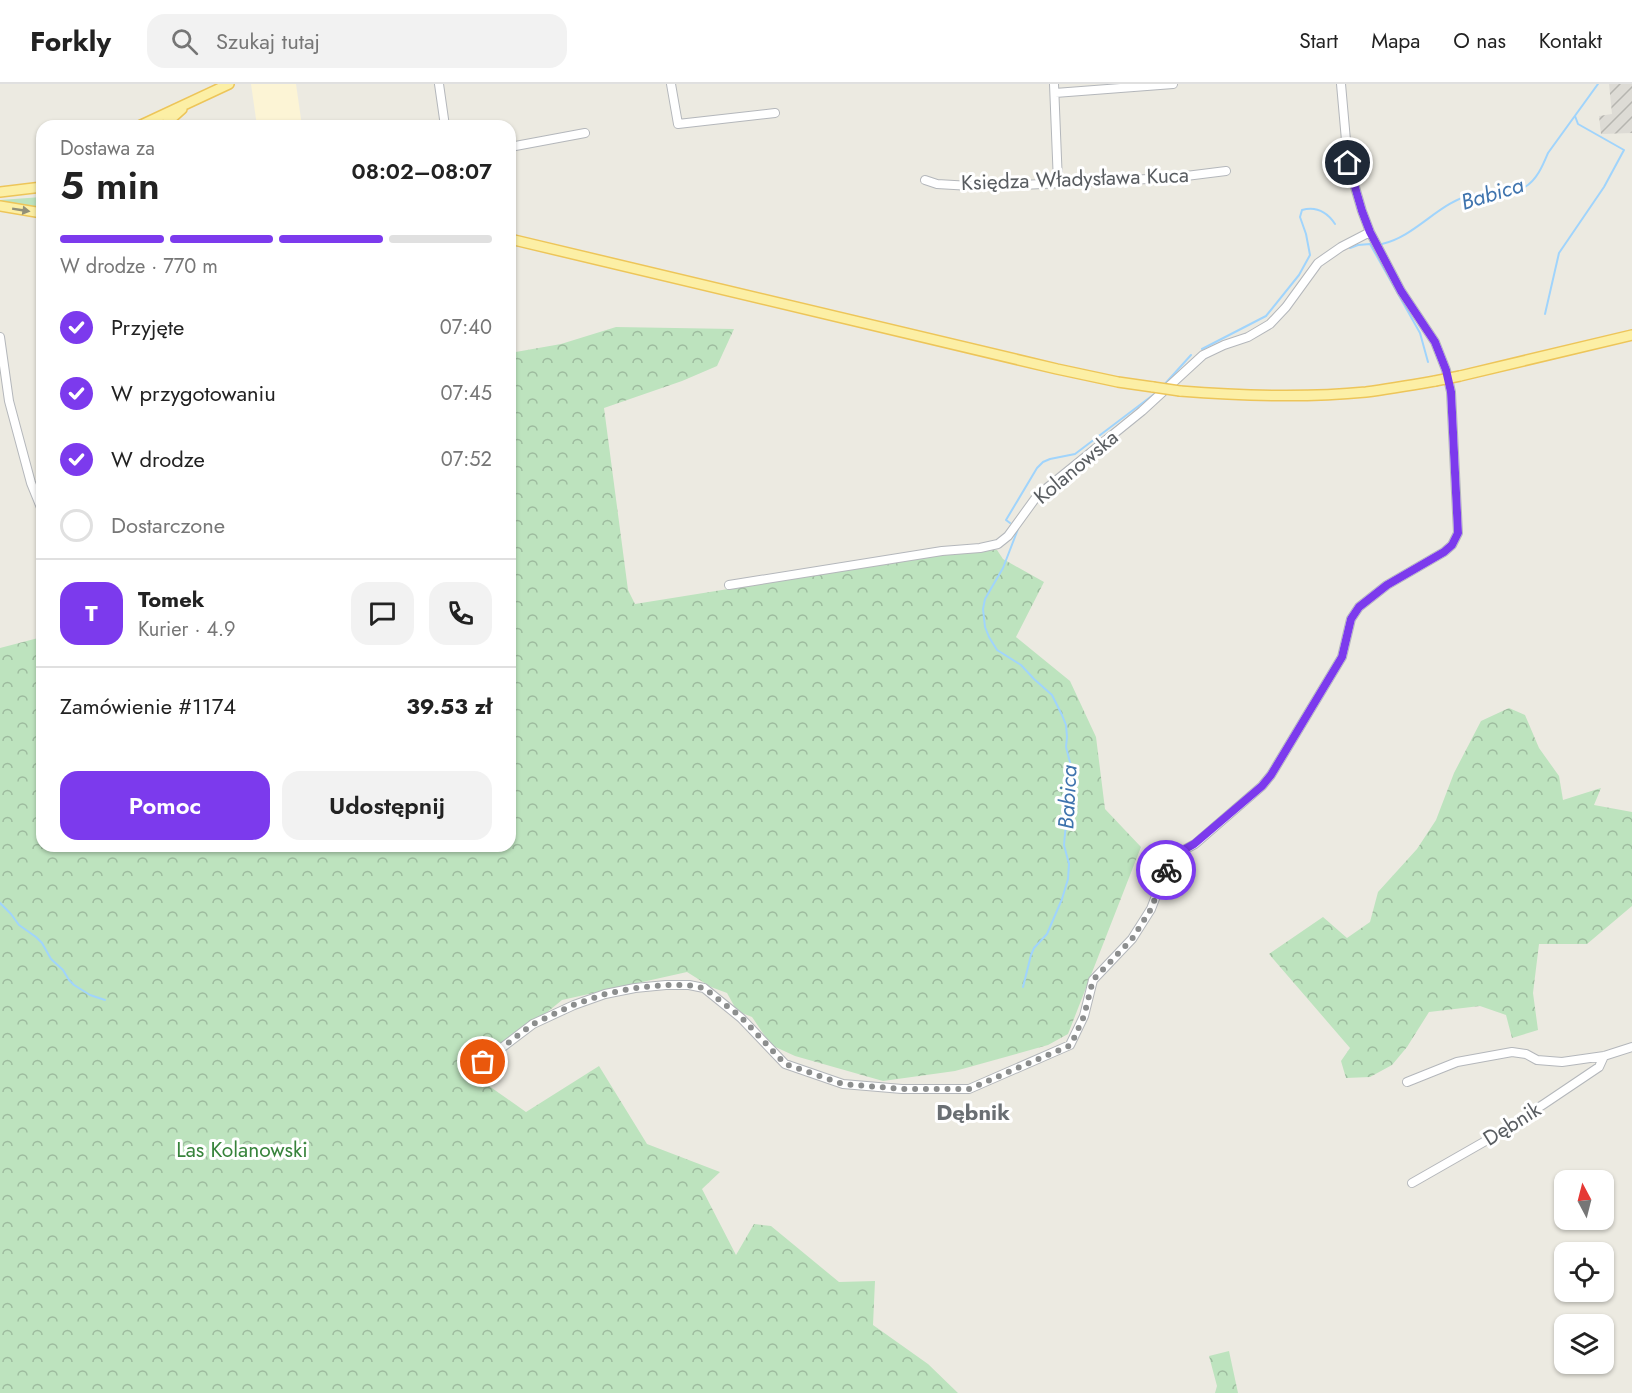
<!DOCTYPE html>
<html lang="pl">
<meta charset="utf-8">
<style>
body{margin:0;font-family:Jost,sans-serif;background:#f2f2f2;color:#222;height:100vh;display:flex;flex-direction:column;font-size:22px;white-space:nowrap}
*{box-sizing:border-box;margin:0}
p{font-size:20px;color:#767676}
.icon{flex:none;width:33px;height:33px;fill:none;stroke:currentColor;stroke-width:2;stroke-linecap:round;stroke-linejoin:round}
.map{position:relative;flex:1;overflow:hidden}
.panel{position:absolute;left:36px;top:36px;width:480px;height:732px;display:flex;flex-direction:column;background:#fff;border-radius:18px;box-shadow:0 2px 4px #0004}
.panel>*{flex:none}
.needle{width:39px;rotate:353deg}
.tools{position:absolute;left:1554px;top:1086px;display:grid;gap:12px}
.tools a{display:grid;place-items:center;width:60px;height:60px;border-radius:12px;background:#fff;box-shadow:0 2px 4px #0004;font-size:30px}
.pin{position:absolute;display:grid;place-items:center;width:51px;height:51px;color:#fff;margin:-26px;border:3px solid #fff;border-radius:50%;box-shadow:0 2px 6px #0007}
.courier{position:absolute;display:grid;place-items:center;width:60px;height:60px;margin:-30px;border:4px solid #7c3aed;border-radius:50%;background:#fff;color:#222;box-shadow:0 2px 8px #0007}
.head em{font-style:normal;font-weight:600}
.head div{display:flex;flex-direction:column-reverse}
.head{display:flex;align-items:center;justify-content:space-between;height:102px;padding:0 24px}
h1{font-size:39px;font-weight:600;line-height:45px}
.bar{display:grid;grid-template-columns:repeat(4,1fr);gap:9px 6px;align-content:center;height:72px;padding:0 24px}
.bar i{height:8px;border-radius:4px;background:#e0e0e0}
.bar .selected{background:#7c3aed}
.bar p{grid-column:span 4}
.line{display:flex;align-items:center;gap:15px;padding:0 24px;border-top:2px solid #e0e0e0}
.line div{flex:1}
.round{display:grid;place-items:center;flex:none;width:63px;height:63px;border-radius:18px;background:#f2f2f2}
ol{padding:0 24px;list-style:none}
li{display:flex;align-items:center;gap:18px;height:66px}
li p{margin-inline-start:auto}
li .icon{padding:6px;border-radius:50%;background:#7c3aed;color:#fff;stroke-width:4}
li:last-child{color:#767676}
li i{width:33px;height:33px;border:3px solid #e0e0e0;border-radius:50%}
.cta{display:flex;gap:12px;margin-top:auto;padding:12px 24px}
.cta a{flex:1;height:69px;border-radius:18px;background:#7c3aed;color:#fff;font-size:24px;font-weight:600;line-height:69px;text-align:center}
.cta a+a{background:#f2f2f2;color:#222}
header{display:flex;align-items:center;gap:36px;box-sizing:border-box;height:84px;padding:0 30px;background:#fff;border-bottom:2px solid #e0e0e0}
header strong{font-size:28px}
nav{display:flex;gap:33px;margin-inline-start:auto;font-size:21px}
.search{width:420px;height:54px;background:#f2f2f2;display:flex;align-items:center;gap:15px;box-sizing:border-box;padding:0 21px;border-radius:18px;color:#767676;font-size:22px}
.map>svg:first-child{display:block}
</style>
<header>
<strong>Forkly</strong>
<div class="search"><svg class="icon" aria-label="search" viewBox="0 0 24 24"><circle cx="10" cy="10" r="6"/><path d="M15 15l6 6"/></svg>Szukaj tutaj</div>
<nav><a>Start</a><a>Mapa</a><a>O nas</a><a>Kontakt</a></nav>
</header>
<div class="map">
<svg width="1632" height="1309" viewBox="0 0 1632 1309">
<defs>
<pattern id="industrial-furrows" width="10" height="10" patternUnits="userSpaceOnUse" patternTransform="scale(1.5)"><rect width="10" height="10" fill="#dddbd5"/><path d="M-1 1l2-2M0 10L10 0M9 11l2-2" fill="none" stroke="#b6b5b0"/></pattern>
<pattern id="forest-crowns" width="20" height="18" patternUnits="userSpaceOnUse" patternTransform="scale(1.5)"><rect width="20" height="18" fill="#bde3be"/><path d="M2 6a3 3 0 1 1 6 0M12 15a3 3 0 1 1 6 0" fill="none" stroke="#9dbb9e"/></pattern>
</defs>
<rect width="100%" height="100%" fill="#eceae1"/>
<path fill="#fcf4d5" d="M251 0H296L302 42H257Z"/>
<path fill="url(#industrial-furrows)" d="M1609 0H1632V49L1601 50 1599 32 1612 30Z"/>
<path fill="#bde3be" d="M42 113V124L0 119V116Z"/>
<path fill="url(#forest-crowns)" d="M616 243 734 245 717 282 682 297 604 324 628 506 635 520 964 467 997 466 1003 475 1044 498 1016 553 1070 597 1096 653 1105 725 1141 763 1068 950 1048 961 955 987 883 997 795 972 771 961 752 933 737 927 727 909 711 903 687 888 562 916 472 990 526 1028 599 982 647 1060 720 1088 702 1105 736 1171 754 1140 771 1142 839 1198 875 1197 873 1241 928 1280 958 1309H0V564L42 553V762H510V269L561 260Z
M1509 624 1525 631 1539 664 1559 692 1563 716 1601 704 1594 721 1632 728V822L1587 860H1539L1533 909 1538 946 1512 954 1506 931 1480 922 1429 928 1407 963 1392 981 1370 993 1346 994 1341 977 1350 964 1269 870 1323 833 1347 854 1370 838 1378 808 1417 765 1436 736 1454 689 1481 637Z
M1229 1267 1238 1309H1215L1217 1302 1209 1272Z"/>
<g fill="none" stroke-linecap="round" stroke-linejoin="round">
<path stroke="#a0d4fc" stroke-width="2" d="M1382 160C1417 152 1439 117 1475 110 1491 106 1510 111 1525 103 1537 96 1543 81 1548 69L1598 0
M1350 164 1358 161 1370 160 1420 249 1428 278
M1545 230 1559 169 1604 103 1624 66 1578 40 1575 32
M1202 265 1266 232 1299 191 1310 171 1306 150 1300 133 1302 126C1317 122 1327 128 1335 140
M1163 302 1191 271
M1010 439 1006 436 1037 384 1043 378 1050 375 1075 370 1157 308
M1018 445 1003 484 985 515 983 525 985 543 989 553 997 566 1021 581 1034 595 1052 611 1062 631 1066 641 1067 653 1066 663 1071 682 1072 694 1069 706 1064 761 1069 780 1068 795 1062 815 1047 850 1034 864 1031 871 1023 903
M0 819 11 830 19 841 36 853 42 859 51 875 63 886 69 896 74 901 90 911 105 916"/>
<defs>
<path id="minor" d="M439 0 445 42
M671 0 678 40 775 29
M1054 0 1058 99
M1055 9 1173 0
M510 63 585 49
M925 96 937 100 971 102H1001L1170 94 1226 87
M0 253 9 317 31 399 42 426
M729 501 942 467 980 464 998 460 1008 452 1037 412 1142 327 1203 271 1224 261 1248 253 1270 240 1286 223 1318 179 1341 163 1370 148
M467 990 533 940 574 921 605 910 635 904 666 901H689L704 904 741 934 785 980 843 1000 902 1005H969L1070 961 1084 932 1093 896 1132 855 1151 825 1171 773 1195 760 1262 702 1271 691 1342 573 1351 535 1359 523 1387 501 1444 468 1452 461 1458 449 1451 308 1446 286 1435 258 1401 207 1370 148 1362 127 1348 79 1341 0
M1407 998 1457 978 1512 968 1526 970 1537 976 1562 978 1604 972 1632 963
M1412 1099 1496 1051 1544 1020 1599 983 1604 972"/>
<path id="major" d="M139 42 229 0
M163 42 182 25
M0 108 42 103
M0 122 42 129
M510 155 1057 285 1118 298 1153 303
M1460 292 1632 251
M1180 307C1242 312 1305 314 1366 308 1389 305 1412 301 1435 297"/>
</defs>
<use href="#minor" stroke="#b4b7bb" stroke-width="10"/>
<use href="#major" stroke="#edc559" stroke-width="12"/>
<use href="#minor" stroke="#fff" stroke-width="8"/>
<use href="#major" stroke="#fcefa5" stroke-width="9"/>
<defs>
<path id="major-bridge" d="M1435 297 1460 292
M1153 303 1180 307"/>
</defs>
<use href="#major-bridge" stroke="#edc559" stroke-width="12" stroke-linecap="butt"/>
<use href="#major-bridge" stroke="#fcefa5" stroke-width="9"/>
</g>
<defs><path id="oneway-solid" d="M-6-.8H1V-3.2L6.5 0L1 3.2V.8H-6Z" transform="scale(1.5)"/></defs>
<use fill="#929079" href="#oneway-solid" transform="translate(21 126) rotate(9)"/>
<g fill="none" stroke-linecap="round" stroke-linejoin="round">
<path stroke="#8c8e8e" stroke-width="6" stroke-dasharray="0 10.8" d="M483 978 533 940 573 921 605 910 635 904 666 901H688L704 904 741 933 785 980 843 1000 902 1005H969L1071 961 1084 932 1093 896 1132 855 1151 825 1166 786"/>
<path stroke="#7c3aed" stroke-width="8" d="M1166 786 1171 773 1194 760 1262 702 1271 691 1342 573 1351 535 1359 523 1387 501 1444 468 1452 461 1458 449 1451 308 1446 286 1435 258 1401 207 1370 148 1362 127 1348 79"/>
</g>
<g text-anchor="middle" dominant-baseline="central" stroke-width="6" stroke-linejoin="round" paint-order="stroke">
<g font-size="21" fill="#595d61" stroke="#fff">
<text transform="translate(1075 95) rotate(-2)">Księdza Władysława Kuca</text>
<text transform="translate(1076 383) rotate(-40)">Kolanowska</text>
<text transform="translate(1512 1040) rotate(-32)">Dębnik</text>
</g>
<g font-size="21" fill="#37833b" stroke="#fff">
<text x="242" y="1066">Las Kolanowski</text>
</g>
<g font-size="22" font-style="italic" fill="#3f74ae" stroke="#fff">
<text transform="translate(1492 109) rotate(-17)">Babica</text>
<text transform="translate(1067 713) rotate(-87)">Babica</text>
</g>
<g font-size="22" font-weight="bold" fill="#6a6f73" stroke="#fff">
<text x="973" y="1028">Dębnik</text>
</g>
</g>
</svg>
<div class="tools">
<a><svg class="needle" viewBox="-14 -14 28 28"><path d="M0-13l5 13h-10z" fill="#e53935"/><path d="M0 13l5-13h-10z" fill="#767676"/></svg></a>
<a><svg class="icon" aria-label="locate" viewBox="0 0 24 24"><circle cx="12" cy="12" r="6"/><path d="M12 2v4M12 18v4M2 12h4M18 12h4"/></svg></a>
<a><svg class="icon" aria-label="layers" viewBox="0 0 24 24"><path d="M12 4l9 5-9 5-9-5zM3 14l9 5 9-5"/></svg></a>
</div>
<div class="pin" style="left:483px;top:978px;background:#ea580c"><svg class="icon" aria-label="bag" viewBox="0 0 24 24"><path d="M5 8h14l-1 12H6zM9 8a3 3 0 0 1 6 0"/></svg></div>
<div class="pin" style="left:1348px;top:79px;background:#1f2937"><svg class="icon" aria-label="home" viewBox="0 0 24 24"><path d="M3 11l9-7 9 7M6 9v11h12V9"/></svg></div>
<div class="courier" style="left:1166px;top:786px"><svg class="icon" aria-label="bike" viewBox="0 0 24 24"><circle cx="6" cy="16" r="4"/><circle cx="18" cy="16" r="4"/><path d="M6 16l4-8h5l3 8M10 8l3 8H6M13 5h3"/></svg></div>
<section class="panel">
<div class="head"><div><h1>5 min</h1><p>Dostawa za</p></div><em>08:02–08:07</em></div>
<div class="bar"><i class="selected"></i><i class="selected"></i><i class="selected"></i><i></i><p>W drodze · 770 m</p></div>
<ol>
<li><svg class="icon" aria-label="check" viewBox="0 0 24 24"><path d="M5 12l5 5 9-10"/></svg>Przyjęte<p>07:40</p></li>
<li><svg class="icon" aria-label="check" viewBox="0 0 24 24"><path d="M5 12l5 5 9-10"/></svg>W przygotowaniu<p>07:45</p></li>
<li><svg class="icon" aria-label="check" viewBox="0 0 24 24"><path d="M5 12l5 5 9-10"/></svg>W drodze<p>07:52</p></li>
<li><i></i>Dostarczone</li>
</ol>
<div class="line" style="height:108px"><b class="round" style="background:#7c3aed;color:#fff">T</b><div><b>Tomek</b><p>Kurier · 4.9</p></div><a class="round"><svg class="icon" aria-label="chat" viewBox="0 0 24 24"><path d="M4 5h16v11H9l-5 4z"/></svg></a><a class="round"><svg class="icon" aria-label="phone" viewBox="0 0 24 24"><path d="M5 4h4l2 5-3 2q2 4 5 5l2-3 5 2v4C11 20 4 13 5 4z"/></svg></a></div>
<div class="line" style="height:78px"><div>Zamówienie #1174</div><b>39.53 zł</b></div>
<div class="cta"><a>Pomoc</a><a>Udostępnij</a></div>
</section>
</div>
